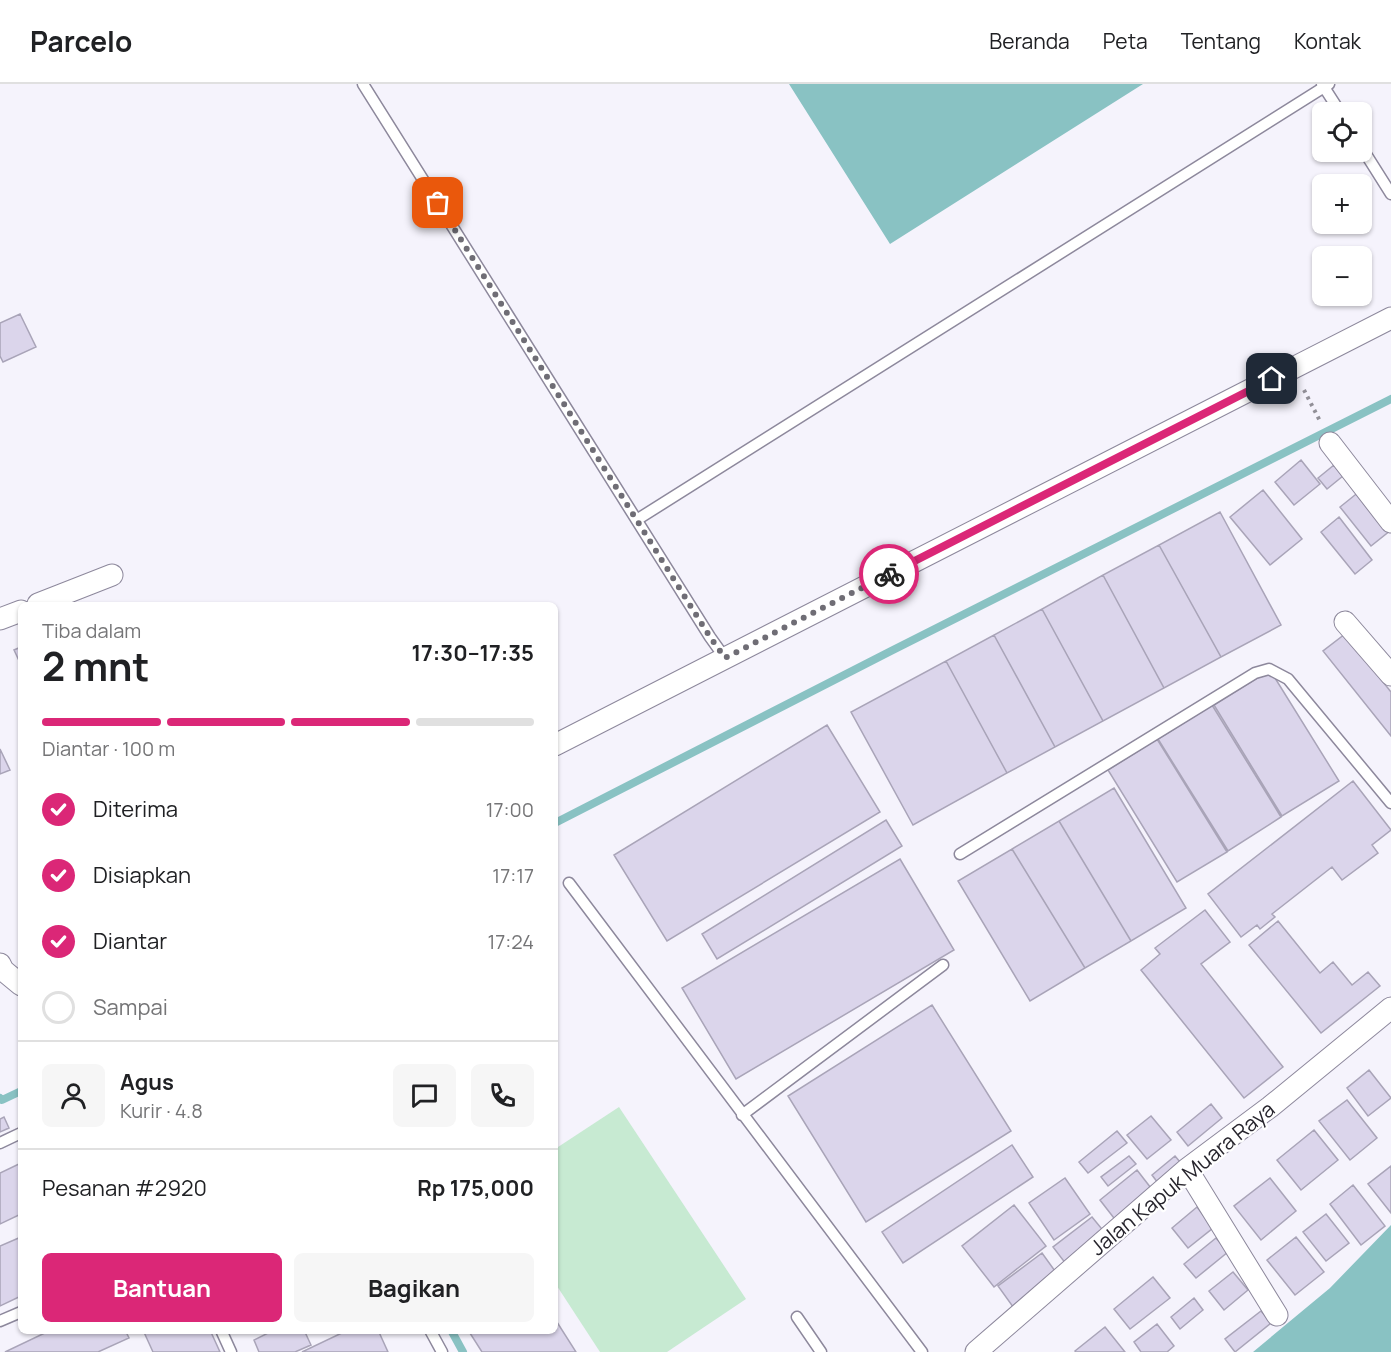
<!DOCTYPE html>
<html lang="id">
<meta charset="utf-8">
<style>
body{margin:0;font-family:Manrope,sans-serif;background:#f6f6f6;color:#202124;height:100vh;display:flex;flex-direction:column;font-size:22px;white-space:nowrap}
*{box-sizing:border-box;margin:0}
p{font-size:20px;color:#757577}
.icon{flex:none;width:33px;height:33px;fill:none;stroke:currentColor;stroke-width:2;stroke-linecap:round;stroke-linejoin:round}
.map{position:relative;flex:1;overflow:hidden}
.side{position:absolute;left:18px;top:518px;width:540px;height:732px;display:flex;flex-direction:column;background:#fff;border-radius:9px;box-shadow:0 2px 4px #0004}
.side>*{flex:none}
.buttons{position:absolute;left:1312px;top:18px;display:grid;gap:12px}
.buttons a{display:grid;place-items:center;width:60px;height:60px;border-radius:9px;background:#fff;box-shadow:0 2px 4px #0004;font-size:30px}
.pin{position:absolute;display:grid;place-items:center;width:51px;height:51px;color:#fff;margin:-26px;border-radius:12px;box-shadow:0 3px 9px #0006}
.courier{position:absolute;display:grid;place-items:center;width:60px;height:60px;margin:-30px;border:4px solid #db2777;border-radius:50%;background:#fff;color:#222;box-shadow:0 2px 8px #0007}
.summary em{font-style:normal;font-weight:700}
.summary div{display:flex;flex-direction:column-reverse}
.summary{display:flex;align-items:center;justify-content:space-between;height:102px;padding:0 24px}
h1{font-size:39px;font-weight:700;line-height:45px}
.bar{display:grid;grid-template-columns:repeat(4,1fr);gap:9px 6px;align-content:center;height:72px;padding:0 24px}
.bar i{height:8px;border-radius:4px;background:#e0e0e0}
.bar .selected{background:#db2777}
.bar p{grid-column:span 4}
.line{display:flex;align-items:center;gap:15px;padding:0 24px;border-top:2px solid #e0e0e0}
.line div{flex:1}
.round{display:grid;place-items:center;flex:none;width:63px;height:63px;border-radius:9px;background:#f6f6f6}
ol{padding:0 24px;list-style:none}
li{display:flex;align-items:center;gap:18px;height:66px}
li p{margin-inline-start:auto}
li .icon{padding:6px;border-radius:50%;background:#db2777;color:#fff;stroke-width:4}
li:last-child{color:#757577}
li i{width:33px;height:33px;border:3px solid #e0e0e0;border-radius:50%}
.action{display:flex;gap:12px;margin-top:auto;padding:12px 24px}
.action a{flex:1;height:69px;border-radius:9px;background:#db2777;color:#fff;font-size:24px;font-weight:700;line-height:69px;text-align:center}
.action a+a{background:#f6f6f6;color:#202124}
header{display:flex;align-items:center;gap:36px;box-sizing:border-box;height:84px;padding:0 30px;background:#fff;border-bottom:2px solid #e0e0e0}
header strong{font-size:28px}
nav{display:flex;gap:33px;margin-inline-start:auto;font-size:21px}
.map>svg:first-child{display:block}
</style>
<header>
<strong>Parcelo</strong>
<nav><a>Beranda</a><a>Peta</a><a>Tentang</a><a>Kontak</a></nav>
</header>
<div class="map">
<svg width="1391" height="1268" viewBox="0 0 1391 1268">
<rect width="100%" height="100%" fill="#f5f3fc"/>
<path fill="#c7ead2" d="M619 1023 746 1215 667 1268H600L555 1199V1065Z"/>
<path fill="#89c2c3" d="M789 0H1143L890 160Z
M1391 1141V1268H1253L1330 1204Z"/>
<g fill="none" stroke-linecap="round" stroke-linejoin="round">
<path stroke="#89c2c3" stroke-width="8" d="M555 739 891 567 1391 315
M0 1014 2 1016 21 1007
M451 1246 463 1268"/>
</g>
<path fill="#dbd5eb" stroke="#a9a4b8" stroke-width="1.5" d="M20 230 36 263 3 278 0 272V239Z
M1301 376 1320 400 1294 421 1275 398Z
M1334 381 1343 392 1327 405 1318 394Z
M1263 406 1302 455 1270 481 1230 433Z
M1360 407 1391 446 1371 462 1340 423Z
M1220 428 1281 541 1221 573 1159 461Z
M1339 433 1372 476 1355 490 1321 448Z
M1159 461 1221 573 1164 604 1103 491Z
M1103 491 1164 604 1103 637 1042 525Z
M1042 525 1103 637 1055 663 994 551Z
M1345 550 1391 608V652L1323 567Z
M994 551 1055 663 1007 689 946 577Z
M21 563V581L14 566Z
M946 577 1007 689 913 741 851 628Z
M1270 586 1339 697 1282 732 1214 621Z
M1212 621 1281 733 1228 767 1158 655Z
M827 641 880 728 667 857 614 771Z
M1157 655 1227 768 1177 798 1108 686Z
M0 665 10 686 0 690Z
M1353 697 1391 746 1372 761 1378 769 1342 796 1332 783 1272 830 1275 833 1260 845 1257 841 1241 853 1208 810Z
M1114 704 1186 824 1131 857 1059 737Z
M886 736 902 762 717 875 702 850Z
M1059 737 1131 857 1085 884 1012 765Z
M1012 765 1085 884 1030 917 958 797Z
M900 775 954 866 736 995 682 904Z
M1205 826 1230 858 1201 880 1283 983 1244 1014 1141 886 1160 870 1155 864Z
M1278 837 1320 889 1333 878 1352 901 1368 888 1380 902 1321 949 1249 861Z
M932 921 1011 1047 866 1138 788 1012Z
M1369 986 1391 1014 1368 1032 1347 1004Z
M1347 1016 1377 1054 1350 1076 1319 1037Z
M1211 1020 1222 1034 1188 1062 1177 1048Z
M1151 1032 1171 1056 1147 1075 1127 1051Z
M4 1033 9 1044 0 1048V1035Z
M1314 1046 1338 1076 1301 1106 1277 1076Z
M1117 1047 1127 1059 1088 1089 1079 1078Z
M1012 1061 1033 1093 903 1179 882 1148Z
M1129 1072 1136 1080 1108 1102 1101 1093Z
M1175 1072 1185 1084 1161 1103 1152 1091Z
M21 1079V1130L0 1140V1089Z
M1391 1082V1129L1368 1100Z
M1137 1086 1154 1108 1117 1138 1100 1116Z
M1065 1094 1090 1130 1054 1156 1029 1119Z
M1270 1094 1296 1127 1261 1156 1234 1122Z
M1353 1101 1385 1142 1361 1161 1330 1120Z
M1014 1121 1046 1162 994 1203 962 1162Z
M1197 1123 1213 1144 1188 1164 1172 1144Z
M1326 1130 1349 1159 1326 1177 1303 1148Z
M1092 1133 1106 1150 1066 1180 1053 1163Z
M21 1153V1212L0 1222V1162Z
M1296 1153 1324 1188 1295 1211 1267 1176Z
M1216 1154 1228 1168 1196 1194 1184 1180Z
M1042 1169 1060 1194 1016 1227 998 1202Z
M1233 1188 1248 1206 1224 1226 1209 1207Z
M1153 1193 1170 1214 1130 1245 1114 1225Z
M1194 1214 1203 1226 1180 1245 1171 1233Z
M1261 1227 1271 1239 1235 1268 1225 1255Z
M555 1235 576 1268H482L468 1246H555Z
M1157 1240 1174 1262 1167 1268H1141L1134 1258Z
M1105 1243 1125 1268H1076L1075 1267Z
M51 1246H125L129 1254 98 1268H5Z
M143 1246H210L220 1268H153Z
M274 1246H304L311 1261 295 1268H259L254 1256Z
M348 1246H378L388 1268H302Z"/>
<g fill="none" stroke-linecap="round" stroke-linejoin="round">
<defs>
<path id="service" d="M363 0 710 553 725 574
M1322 0 1340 28
M1362 64 1391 110
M638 435 1329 0
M960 770 1255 589 1269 585 1288 595 1391 719
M569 799 922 1268
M742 1031 943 881
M0 1059 21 1049
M797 1233 821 1268
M0 1237 21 1228
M221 1246 231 1268
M430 1246 442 1268"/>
<path id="minor" d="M1330 359 1391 438
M38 520 112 491
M0 535 21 527
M1345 538 1391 591
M555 661 1391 234
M0 880 3 886 21 901
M1187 1085 1277 1231
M976 1268 1187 1085 1270 1023 1391 924"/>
</defs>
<use href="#service" stroke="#8d889c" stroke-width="13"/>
<use href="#minor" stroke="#8d889c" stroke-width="23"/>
<path stroke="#918f97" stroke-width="4" stroke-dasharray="3 4.5" stroke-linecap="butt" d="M1304 306 1321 339"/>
<use href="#service" stroke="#fff" stroke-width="10"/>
<use href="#minor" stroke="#fff" stroke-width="21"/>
</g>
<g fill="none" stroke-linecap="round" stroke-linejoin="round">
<path stroke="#6f6d75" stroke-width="6" stroke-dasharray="0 10.8" d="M438 119 710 553 725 574 889 490"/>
<path stroke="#db2777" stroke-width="8" d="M889 490 1272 295"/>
</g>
<g text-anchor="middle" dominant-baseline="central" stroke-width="4.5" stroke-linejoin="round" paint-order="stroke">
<g font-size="21" fill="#27252d" stroke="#fff">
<text transform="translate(1182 1094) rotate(-39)">Jalan Kapuk Muara Raya</text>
</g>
</g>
</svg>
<div class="buttons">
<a><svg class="icon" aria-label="locate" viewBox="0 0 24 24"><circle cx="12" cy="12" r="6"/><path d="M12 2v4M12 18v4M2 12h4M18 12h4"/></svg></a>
<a>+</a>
<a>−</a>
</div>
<div class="pin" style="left:438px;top:119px;background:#ea580c"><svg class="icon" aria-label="bag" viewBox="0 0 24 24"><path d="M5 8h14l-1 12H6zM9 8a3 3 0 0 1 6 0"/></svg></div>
<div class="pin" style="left:1272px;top:295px;background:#1f2937"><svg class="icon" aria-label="home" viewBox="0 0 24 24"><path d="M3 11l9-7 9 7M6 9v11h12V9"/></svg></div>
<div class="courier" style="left:889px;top:490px"><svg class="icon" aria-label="bike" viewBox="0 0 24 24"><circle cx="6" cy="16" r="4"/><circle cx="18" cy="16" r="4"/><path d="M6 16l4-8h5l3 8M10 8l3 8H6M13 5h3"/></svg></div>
<section class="side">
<div class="summary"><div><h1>2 mnt</h1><p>Tiba dalam</p></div><em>17:30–17:35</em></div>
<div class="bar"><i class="selected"></i><i class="selected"></i><i class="selected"></i><i></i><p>Diantar · 100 m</p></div>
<ol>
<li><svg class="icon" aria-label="check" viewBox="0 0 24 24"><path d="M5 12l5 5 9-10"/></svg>Diterima<p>17:00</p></li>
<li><svg class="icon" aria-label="check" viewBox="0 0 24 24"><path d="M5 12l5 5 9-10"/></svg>Disiapkan<p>17:17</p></li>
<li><svg class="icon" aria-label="check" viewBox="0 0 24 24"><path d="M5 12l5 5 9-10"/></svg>Diantar<p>17:24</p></li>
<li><i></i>Sampai</li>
</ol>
<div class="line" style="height:108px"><a class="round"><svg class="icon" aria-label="person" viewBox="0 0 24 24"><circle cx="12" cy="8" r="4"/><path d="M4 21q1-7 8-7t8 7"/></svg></a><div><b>Agus</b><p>Kurir · 4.8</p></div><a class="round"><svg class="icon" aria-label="chat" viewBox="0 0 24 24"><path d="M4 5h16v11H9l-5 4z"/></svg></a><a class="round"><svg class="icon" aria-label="phone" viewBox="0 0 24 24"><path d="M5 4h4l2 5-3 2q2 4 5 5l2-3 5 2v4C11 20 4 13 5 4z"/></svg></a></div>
<div class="line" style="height:78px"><div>Pesanan #2920</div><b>Rp 175,000</b></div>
<div class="action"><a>Bantuan</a><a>Bagikan</a></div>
</section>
</div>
